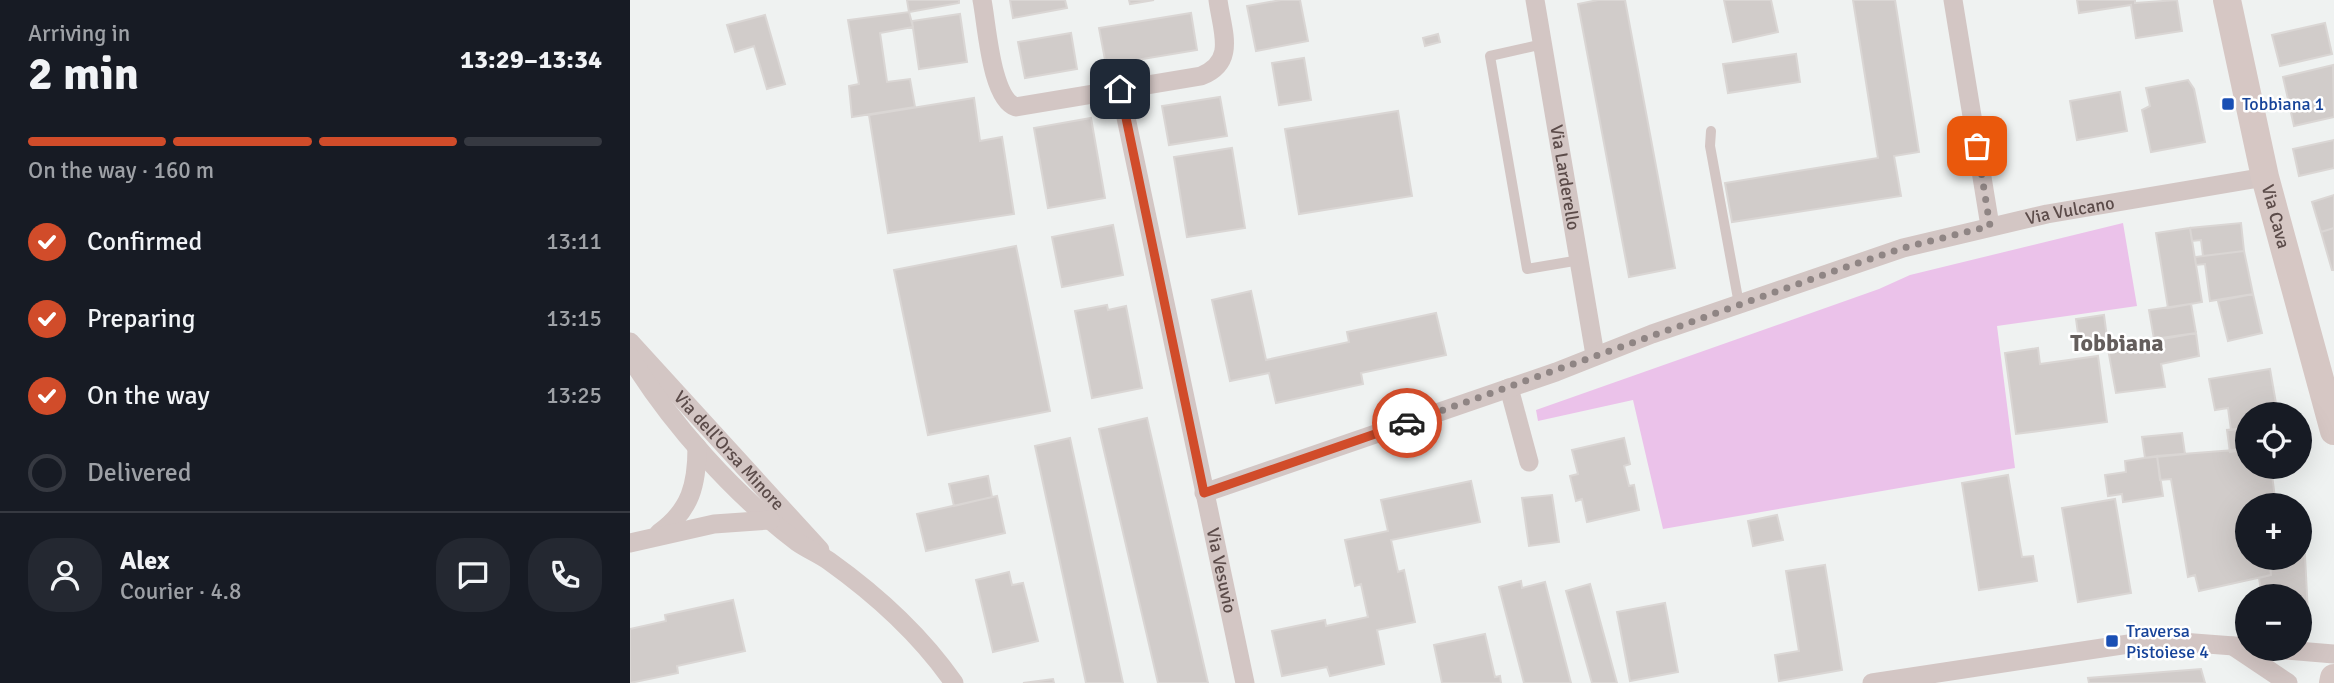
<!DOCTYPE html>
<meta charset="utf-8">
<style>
body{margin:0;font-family:Signika,sans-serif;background:#242831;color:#f1f3f6;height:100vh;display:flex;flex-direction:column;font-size:26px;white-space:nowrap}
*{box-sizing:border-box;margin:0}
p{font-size:23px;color:#9ea1a6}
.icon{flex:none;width:38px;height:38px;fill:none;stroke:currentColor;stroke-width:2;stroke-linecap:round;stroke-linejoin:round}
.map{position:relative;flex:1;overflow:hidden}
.details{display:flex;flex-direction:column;background:#171b24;width:630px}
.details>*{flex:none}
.tools{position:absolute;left:1605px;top:402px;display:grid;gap:14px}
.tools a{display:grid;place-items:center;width:77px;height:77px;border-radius:50%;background:#171b24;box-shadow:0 7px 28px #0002;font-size:35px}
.pin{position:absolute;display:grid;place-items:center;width:60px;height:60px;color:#fff;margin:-30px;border-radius:14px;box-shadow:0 4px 10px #0006}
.courier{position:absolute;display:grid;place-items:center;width:70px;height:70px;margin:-35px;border:5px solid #d14c2a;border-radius:50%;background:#fff;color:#222;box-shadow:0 2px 9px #0007}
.head em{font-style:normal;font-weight:700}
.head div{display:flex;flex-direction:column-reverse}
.head{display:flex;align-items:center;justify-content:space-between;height:119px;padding:0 28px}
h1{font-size:46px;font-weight:700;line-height:52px}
.bar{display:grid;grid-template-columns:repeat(4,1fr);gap:10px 7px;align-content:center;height:84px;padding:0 28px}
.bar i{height:9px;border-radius:5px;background:#363941}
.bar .active{background:#d14c2a}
.bar p{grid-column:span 4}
.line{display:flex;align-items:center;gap:18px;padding:0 28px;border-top:2px solid #363941}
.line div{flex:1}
.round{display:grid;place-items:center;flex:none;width:74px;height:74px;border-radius:28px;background:#242831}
ol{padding:0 28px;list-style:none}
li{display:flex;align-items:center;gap:21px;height:77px}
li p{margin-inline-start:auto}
li .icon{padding:7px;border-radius:50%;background:#d14c2a;color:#fff;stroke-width:4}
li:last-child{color:#9ea1a6}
li i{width:38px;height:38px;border:4px solid #363941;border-radius:50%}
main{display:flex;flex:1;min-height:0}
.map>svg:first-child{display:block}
</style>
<main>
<section class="details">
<div class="head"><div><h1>2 min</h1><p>Arriving in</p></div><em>13:29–13:34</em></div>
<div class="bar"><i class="active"></i><i class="active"></i><i class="active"></i><i></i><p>On the way · 160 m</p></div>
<ol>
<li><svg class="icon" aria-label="check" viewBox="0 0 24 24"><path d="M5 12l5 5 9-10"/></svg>Confirmed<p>13:11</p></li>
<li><svg class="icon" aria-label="check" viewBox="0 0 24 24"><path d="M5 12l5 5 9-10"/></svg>Preparing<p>13:15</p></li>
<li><svg class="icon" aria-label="check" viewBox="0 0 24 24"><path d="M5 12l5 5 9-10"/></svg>On the way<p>13:25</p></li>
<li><i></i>Delivered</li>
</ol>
<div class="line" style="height:126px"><a class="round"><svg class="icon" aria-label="person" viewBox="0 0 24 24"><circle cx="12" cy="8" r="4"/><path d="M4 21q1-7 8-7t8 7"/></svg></a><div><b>Alex</b><p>Courier · 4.8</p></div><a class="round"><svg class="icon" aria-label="chat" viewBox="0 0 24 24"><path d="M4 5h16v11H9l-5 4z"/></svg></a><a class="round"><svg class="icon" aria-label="phone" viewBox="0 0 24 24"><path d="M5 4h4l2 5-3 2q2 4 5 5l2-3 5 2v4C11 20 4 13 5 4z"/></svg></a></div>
</section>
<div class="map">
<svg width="1704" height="683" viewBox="0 0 1704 683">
<rect width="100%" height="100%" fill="#eff2f1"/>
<path fill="#ebc2ea" d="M1493 223 1507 306 1367 326 1385 468 1033 529 1003 400 908 421 906 410 1249 289 1280 275Z"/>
<path fill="#d1ccca" stroke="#dad6d4" stroke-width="2" d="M277 0H329V3L279 12Z
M380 0H435L437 8 383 18Z
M499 0H524L500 4Z
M651 0H670L678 41 626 51 617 6Z
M968 0H995L1045 268 999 277 948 4Z
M1094 0H1141L1148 32 1103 42Z
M1223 0H1265L1289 152 1264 156 1271 196 1102 222 1095 183 1248 158Z
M1447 0H1505V3L1547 0 1552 31 1506 38 1501 5 1449 13Z
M279 12 283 27 250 33 257 82 280 79 285 107 222 117 219 86 229 84 218 20Z
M561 13 567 50 476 65 469 28Z
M330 14 337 62 289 69 282 21Z
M135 15 155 84 137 89 124 46 105 52 97 25Z
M1695 23 1702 54 1650 66 1642 35Z
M441 33 447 69 395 78 388 42Z
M808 34 810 42 795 46 793 38Z
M1166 54 1170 82 1098 93 1093 64Z
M674 58 681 100 649 105 642 63Z
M1703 65 1704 117 1664 126 1653 77Z
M1558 80 1564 89 1575 142 1521 152 1512 110 1520 106 1516 88Z
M1490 92 1497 131 1447 140 1440 101Z
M590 97 597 136 539 145 532 106Z
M344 98 350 141 372 137 384 214 258 233 239 115Z
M768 111 782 196 669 214 655 129Z
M461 118 475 198 418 208 404 128Z
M1704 140V168L1669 176 1663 149Z
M602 148 615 228 557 237 544 157Z
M1704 195V228L1691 232 1682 202Z
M1611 223 1614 251 1573 256 1571 240 1562 241 1560 228Z
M483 225 493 275 432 287 422 237Z
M1560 228 1572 302 1538 308 1526 233Z
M1704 228V270H1702L1691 232Z
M386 246 420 411 298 435 264 270Z
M1614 251 1623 294 1580 301 1575 264 1566 265 1565 257Z
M621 291 636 360 719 342 717 332 806 313 816 355 731 373 733 384 646 403 639 373 600 381 582 300Z
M1623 294 1632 333 1598 341 1588 301Z
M1561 304 1566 333 1524 339 1519 310Z
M477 305 478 310 496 306 512 388 462 398 445 311Z
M1474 315 1478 345 1450 348 1446 319Z
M1566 333 1569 356 1531 364 1535 387 1486 393 1478 349Z
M1408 348 1410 364 1468 356 1477 422 1386 434 1375 353Z
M1640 369 1648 415H1617V428L1601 430 1598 408 1585 410 1579 379Z
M517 418 578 683H528L469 429Z
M1617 428V449L1600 452 1597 430Z
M1552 433 1555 454 1515 458 1512 437Z
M440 438 493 683H456L405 446Z
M994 438 1000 464 994 466 999 486 1004 485 1009 510 957 522 952 499 946 501 940 476 948 474 942 450Z
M1617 449V467H1641L1646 506H1617V558H1639L1641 575 1569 591 1565 575 1558 577 1541 479 1530 480 1527 456Z
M1527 456 1533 496 1493 502 1492 494 1478 496 1475 475 1496 472 1495 461Z
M1378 475 1392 557 1403 556 1407 581 1349 590 1332 483Z
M358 476 362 497 324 506 319 484Z
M841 481 850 522 761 540 768 572 774 570 785 622 747 630 754 664 700 676 697 667 652 676 642 631 695 620 696 626 738 617 731 584 725 586 715 540 758 531 751 500Z
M922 495 929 542 899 546 892 498Z
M367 496 375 533 296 551 287 514Z
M1485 499 1501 593 1448 602 1432 508Z
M1147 515 1153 540 1123 546 1118 521Z
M1675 555 1679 635H1670V597H1632L1629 578 1641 575 1640 563Z
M1639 558H1652L1653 561 1640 563Z
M1195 565 1212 670 1149 681 1145 655 1169 651 1156 571Z
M379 572 382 585 393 583 408 641 363 652 346 580Z
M891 581 892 588 915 582 941 683H894L869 587Z
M960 584 987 683H962L936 591Z
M103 600 115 651 47 666 48 673 0 683V629L36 621 35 615Z
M1035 603 1048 672 1000 681 987 612Z
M855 634 865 677 870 676 871 683H812L804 645Z
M1571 669 1575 683H1459L1458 678Z
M423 679 424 683H393Z"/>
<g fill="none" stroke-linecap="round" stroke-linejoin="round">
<path stroke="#d3c6c4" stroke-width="10" d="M913 44 860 56 897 269 950 260
M1081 131 1080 146 1109 304"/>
<g stroke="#d3c6c4" stroke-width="19">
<path d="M352 0C357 25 361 99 386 107L571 76C607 62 592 31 588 0"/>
<path id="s1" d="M905 0 965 355"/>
<path d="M1323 0 1360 226"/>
<path id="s2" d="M490 89 615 683"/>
<path id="s3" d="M0 342 190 550"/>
<path d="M0 357C41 424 104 494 167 542 177 549 189 554 199 561 248 596 290 634 324 683"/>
<path d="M879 388 899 462"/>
<path id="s4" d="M574 493 926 372 1022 334 1273 248 1417 214 1635 177"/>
<path d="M29 533C61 510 67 484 67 447"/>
<path d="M0 543 84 524 140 520"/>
<path d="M1603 646 1658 683"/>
<path d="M1644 649 1704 654"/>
<path d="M1242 683 1525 640 1617 647"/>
</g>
<g stroke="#d6c7c4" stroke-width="28">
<path id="s5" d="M1597 0 1635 177 1704 431"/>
<path d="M1703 683 1704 678"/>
</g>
</g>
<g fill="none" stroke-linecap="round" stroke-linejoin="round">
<path stroke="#8f8584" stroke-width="7" stroke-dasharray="0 12.6" d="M777 423 1210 269 1273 248 1360 226 1347 146"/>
<path stroke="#d14c2a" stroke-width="9" d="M490 89 574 493 777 423"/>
</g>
<g fill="#1a4fb4" stroke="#fff" stroke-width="2.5">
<rect x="1591" y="97" width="14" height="14" rx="3.5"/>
<rect x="1475" y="634" width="14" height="14" rx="3.5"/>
</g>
<g text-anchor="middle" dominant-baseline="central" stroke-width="5" stroke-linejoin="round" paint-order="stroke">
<g font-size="18" fill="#164399" stroke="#fff" text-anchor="start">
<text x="1612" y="104">Tobbiana 1</text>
<text x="1496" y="631">Traversa<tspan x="1496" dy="21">Pistoiese 4</tspan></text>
</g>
<g font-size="18" fill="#5b4b49" stroke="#fff">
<text stroke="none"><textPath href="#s1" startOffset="180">Via Larderello</textPath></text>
<text stroke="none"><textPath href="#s4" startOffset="912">Via Vulcano</textPath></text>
<text stroke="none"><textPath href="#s5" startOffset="222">Via Cava</textPath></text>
<text stroke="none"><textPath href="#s3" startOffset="147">Via dell'Orsa Minore</textPath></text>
<text stroke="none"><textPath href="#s2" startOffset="492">Via Vesuvio</textPath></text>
</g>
<g font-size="24" font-weight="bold" fill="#645e5c" stroke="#fff">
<text x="1487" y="343">Tobbiana</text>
</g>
</g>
</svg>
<div class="tools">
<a><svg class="icon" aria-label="locate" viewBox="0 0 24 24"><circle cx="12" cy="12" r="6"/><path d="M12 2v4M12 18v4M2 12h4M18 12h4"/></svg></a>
<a>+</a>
<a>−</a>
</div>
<div class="pin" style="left:1347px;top:146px;background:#ea580c"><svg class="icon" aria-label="bag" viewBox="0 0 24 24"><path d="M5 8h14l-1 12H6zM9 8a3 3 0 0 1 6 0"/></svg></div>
<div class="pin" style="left:490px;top:89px;background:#1f2937"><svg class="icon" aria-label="home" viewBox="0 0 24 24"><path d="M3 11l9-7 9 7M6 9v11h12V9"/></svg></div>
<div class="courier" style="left:777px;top:423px"><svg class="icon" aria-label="car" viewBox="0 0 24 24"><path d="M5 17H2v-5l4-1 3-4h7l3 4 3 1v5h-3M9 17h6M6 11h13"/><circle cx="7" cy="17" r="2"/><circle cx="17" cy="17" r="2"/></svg></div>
</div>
</main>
